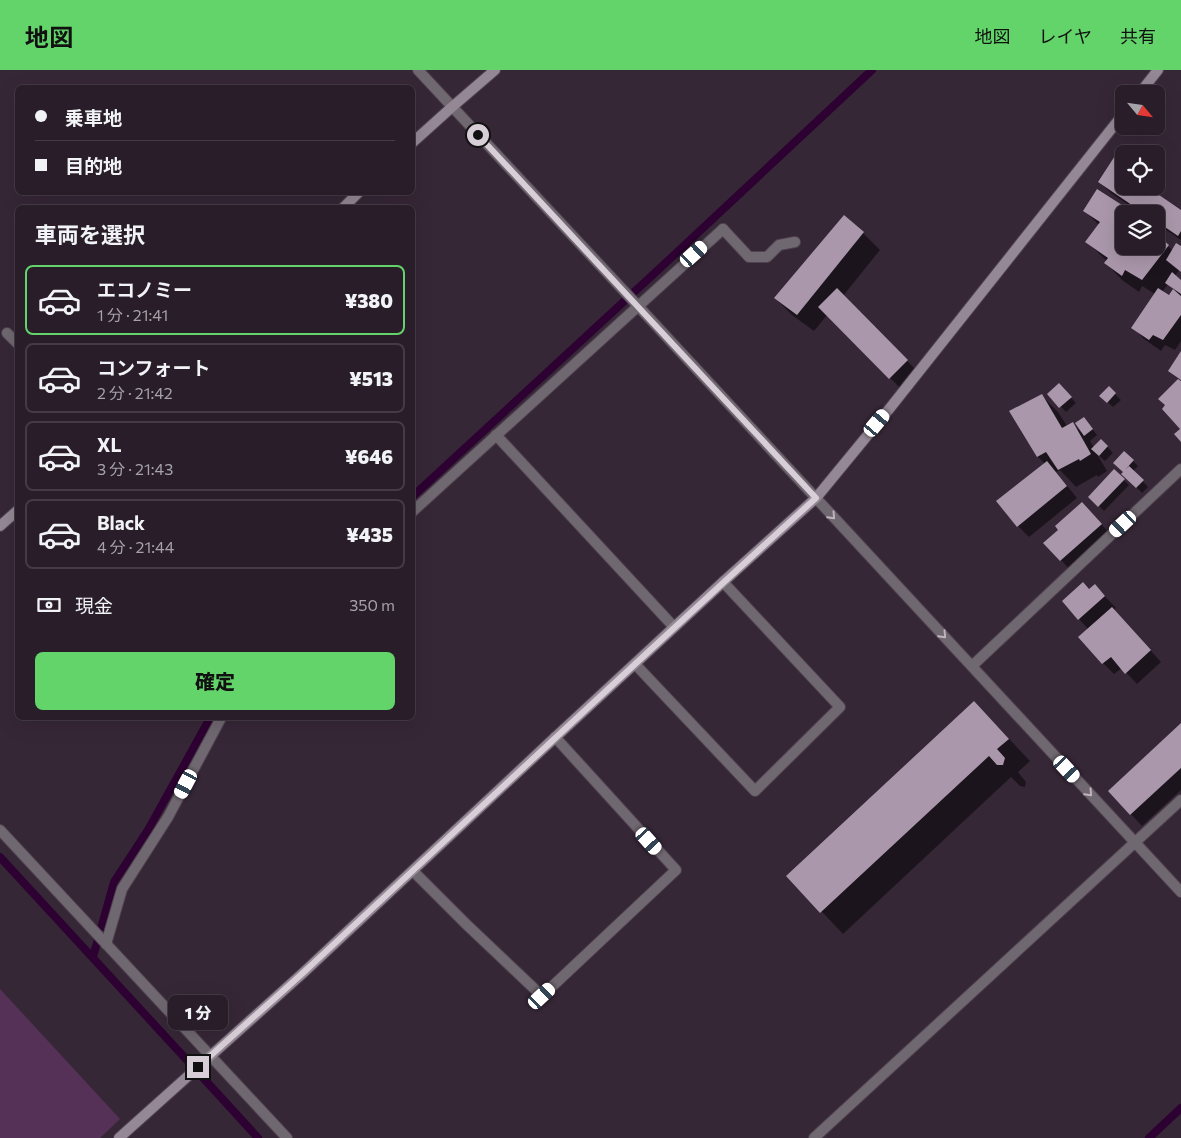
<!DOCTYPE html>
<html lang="ja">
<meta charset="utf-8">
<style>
body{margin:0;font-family:Commissioner,"Noto Sans JP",sans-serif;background:#302631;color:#f1f3f6;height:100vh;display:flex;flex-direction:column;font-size:19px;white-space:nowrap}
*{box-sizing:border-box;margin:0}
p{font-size:16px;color:#a5a2a8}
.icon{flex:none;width:28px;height:28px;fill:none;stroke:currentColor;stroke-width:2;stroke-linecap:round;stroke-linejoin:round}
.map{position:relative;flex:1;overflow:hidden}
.side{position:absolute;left:15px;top:135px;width:400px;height:515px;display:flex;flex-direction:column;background:#281d29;border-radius:8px;box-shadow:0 5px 20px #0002,0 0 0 1px #443b46}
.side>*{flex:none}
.top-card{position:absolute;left:15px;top:15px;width:400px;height:110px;border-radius:8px;box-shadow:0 5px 20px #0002,0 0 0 1px #443b46;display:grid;align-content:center;height:110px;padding:0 20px;background:#281d29}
.needle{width:32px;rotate:119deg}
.buttons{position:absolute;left:1115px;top:15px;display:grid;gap:10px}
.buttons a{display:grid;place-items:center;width:50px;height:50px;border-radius:8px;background:#281d29;box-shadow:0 5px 20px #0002,0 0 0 1px #443b46;font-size:25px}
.end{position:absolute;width:22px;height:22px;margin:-11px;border:6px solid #d8ced8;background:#111;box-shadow:0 0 0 2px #111}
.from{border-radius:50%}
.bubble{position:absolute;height:35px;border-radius:8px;background:#281d29;box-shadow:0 5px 20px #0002,0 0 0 1px #443b46;font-size:16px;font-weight:800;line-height:35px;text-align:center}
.car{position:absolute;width:15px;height:30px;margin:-15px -8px;border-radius:6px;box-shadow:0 0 4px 1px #0007;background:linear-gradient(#fff 24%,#345 0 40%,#fff 0 76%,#345 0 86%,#fff 0)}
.top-card b{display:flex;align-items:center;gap:18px;height:48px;font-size:19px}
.top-card b+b{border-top:1px solid #443b46}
.top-card i{width:12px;height:12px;background:#f1f3f6}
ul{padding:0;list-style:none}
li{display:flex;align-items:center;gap:15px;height:70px;margin:0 10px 8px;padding:0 10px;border:2px solid #443b46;border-radius:8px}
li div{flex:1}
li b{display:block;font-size:19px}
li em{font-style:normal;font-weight:800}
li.selected{border-color:#62d469}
li>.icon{width:45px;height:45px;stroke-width:1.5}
h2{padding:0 20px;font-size:22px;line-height:60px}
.pay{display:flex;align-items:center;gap:12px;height:55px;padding:0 20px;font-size:19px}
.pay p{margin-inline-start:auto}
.primary-button{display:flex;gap:10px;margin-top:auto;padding:10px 20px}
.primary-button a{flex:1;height:58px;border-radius:8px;background:#62d469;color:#111;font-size:20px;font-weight:800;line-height:58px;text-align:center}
header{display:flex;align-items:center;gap:30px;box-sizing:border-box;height:70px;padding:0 25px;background:#62d469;color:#111}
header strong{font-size:24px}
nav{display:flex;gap:28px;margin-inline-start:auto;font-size:18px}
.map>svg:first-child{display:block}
.park{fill:#553157}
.shadow{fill:#0007;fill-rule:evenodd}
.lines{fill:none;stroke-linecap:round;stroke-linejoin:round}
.stream{stroke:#2d0131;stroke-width:8}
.building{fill:#aa97ab}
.lane-casing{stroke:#504251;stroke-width:12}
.street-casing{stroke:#504251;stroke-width:12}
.secondary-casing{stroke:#504251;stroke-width:12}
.lane{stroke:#706870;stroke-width:10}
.street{stroke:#706870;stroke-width:10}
.secondary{stroke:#958896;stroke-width:10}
.oneway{stroke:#beb4be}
.route{stroke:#d8ced8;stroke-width:6}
</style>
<header>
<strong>地図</strong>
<nav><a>地図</a><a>レイヤ</a><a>共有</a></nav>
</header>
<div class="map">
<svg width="1181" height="1068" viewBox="0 0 1181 1068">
<rect width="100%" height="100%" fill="#362737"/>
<polygon class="park" points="0,919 120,1049 100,1068 0,1068"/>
<g class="shadow">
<polygon points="1124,84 1124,116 1181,142 1181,170 1156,153 1156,144 1142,144 1111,123 1099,112"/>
<path d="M1085,141L1124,144V176H1168L1173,181L1181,178V202L1179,200L1175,206L1181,211V271L1175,280L1165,275L1161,281L1144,269L1133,257L1155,224L1142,216L1139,222L1122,210L1106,193L1107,191L1087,172L1099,155ZM1168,214L1174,220L1170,227L1162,222Z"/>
<polygon points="845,147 863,163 880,180 843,226 918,302 901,319 828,244 814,261 792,245 775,228"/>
<polygon points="1059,315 1076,333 1066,342 1049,324"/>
<polygon points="1109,318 1121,330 1113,337 1101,326"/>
<polygon points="1041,325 1058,342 1067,356 1073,354 1081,362 1082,361 1084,348 1097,365 1090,371 1094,378 1101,370 1113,383 1105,391 1097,384 1107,401 1098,407 1097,405 1076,417 1060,400 1056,402 1077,428 1029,467 1018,456 998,431 1045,394 1038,387 1011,341"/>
<polygon points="1133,391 1138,396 1133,401 1148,417 1142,423 1123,404 1125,402 1115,393"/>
<polygon points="1114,401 1129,415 1104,441 1090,427"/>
<polygon points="1082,433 1112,466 1072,502 1045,473 1060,460"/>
<polygon points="1095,516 1116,538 1114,540 1161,592 1137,614 1122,598 1114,604 1103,593 1088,559 1063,531 1090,520"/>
<polygon points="974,632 1030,691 1018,702 1026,712 1025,717 1020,716 1011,707 843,864 788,806"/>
<polygon points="1181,654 1181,720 1142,756 1109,721"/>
</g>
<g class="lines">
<g class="stream">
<polyline points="412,427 658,200 872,0"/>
<polyline points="0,787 185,988 258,1068"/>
<polyline points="93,887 114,812 148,760 210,648"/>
<polyline points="1149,1068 1181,1038"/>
</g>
</g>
<g class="building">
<polygon points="1122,75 1134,84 1124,84 1124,116 1146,116 1181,140 1181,161 1178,166 1156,151 1156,144 1145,144 1098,112"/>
<polygon points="1097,119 1122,135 1132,144 1124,144 1124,176 1156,176 1156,164 1169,175 1142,210 1125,200 1122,206 1104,193 1108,188 1085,172 1100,152 1083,141"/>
<polygon points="844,145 864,162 797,245 774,228"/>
<polygon points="1176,173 1181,176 1181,202 1166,190"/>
<polygon points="1172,202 1181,210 1181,224 1165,213"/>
<polygon points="837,218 908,290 889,309 818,237"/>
<polygon points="1158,218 1169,225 1173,219 1181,226 1181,245 1163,270 1153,265 1149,270 1131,258"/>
<polygon points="1181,281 1181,310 1168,301"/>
<polygon points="1178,309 1181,311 1181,372 1174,364 1180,359 1162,339 1165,335 1158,329"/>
<polygon points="1059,313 1072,327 1059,338 1047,324"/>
<polygon points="1109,316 1116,323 1107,333 1099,326"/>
<polygon points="1042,324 1062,358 1073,352 1091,384 1080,391 1079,389 1058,400 1046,382 1037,387 1009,341"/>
<polygon points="1084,347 1093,359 1084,366 1075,353"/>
<polygon points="1101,369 1108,376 1099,386 1091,379"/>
<polygon points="1124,381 1134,390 1125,400 1129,396 1144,410 1136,418 1121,404 1123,402 1113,393"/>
<polygon points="1047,391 1067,416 1017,457 996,431"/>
<polygon points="1114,399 1125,409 1098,437 1088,427"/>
<polygon points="1082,432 1102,454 1060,491 1043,473 1058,460 1055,456"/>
<polygon points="1083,512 1089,519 1095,514 1105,526 1078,550 1062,531"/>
<polygon points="1112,537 1151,580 1125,604 1111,587 1102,594 1078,567"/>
<polygon points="974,631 1009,669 997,679 1005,688 1003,695 997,695 989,686 820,843 786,806"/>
<polygon points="1181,653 1181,698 1130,745 1108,721"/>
</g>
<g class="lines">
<defs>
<g id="lane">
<polyline points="723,159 749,187 767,187 779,175 795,172"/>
<polyline points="7,263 18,274"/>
<polyline points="496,365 674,557"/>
<polyline points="635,594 755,721 840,637 723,512"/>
<polyline points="413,801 466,854 542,926 676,800 555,667"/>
</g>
<g id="street">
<polyline points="418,0 638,236 1181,822"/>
<polyline points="412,442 723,159"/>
<polyline points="972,596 1181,399"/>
<polyline points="0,760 287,1068"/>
<polyline points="106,874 122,819 168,747 221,648"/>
<polyline points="814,1068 1181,730"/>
</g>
<g id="secondary">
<polyline points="1139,24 1158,0"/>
<polyline points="412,73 452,37 495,0"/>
<polyline points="343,138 359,122"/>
<polyline points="0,456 18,440"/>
<polyline points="119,1068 303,903 548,674 723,512 816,428 890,338 1124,43"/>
</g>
</defs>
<use href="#lane" class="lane-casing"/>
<use href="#street" class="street-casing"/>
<use href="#secondary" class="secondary-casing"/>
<use href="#lane" class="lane"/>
<use href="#street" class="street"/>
<use href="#secondary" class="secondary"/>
</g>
<defs><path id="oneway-chevron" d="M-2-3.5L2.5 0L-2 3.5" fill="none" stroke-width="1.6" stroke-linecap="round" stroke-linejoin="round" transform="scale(1.25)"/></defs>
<g class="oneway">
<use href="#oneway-chevron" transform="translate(832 446) rotate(47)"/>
<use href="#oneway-chevron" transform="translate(943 565) rotate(47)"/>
<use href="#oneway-chevron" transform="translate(1089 723) rotate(47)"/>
</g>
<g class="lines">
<path class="route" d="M198,997C233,965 270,933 305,901C475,743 644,584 816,428L478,65"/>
</g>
</svg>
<div class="buttons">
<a><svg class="needle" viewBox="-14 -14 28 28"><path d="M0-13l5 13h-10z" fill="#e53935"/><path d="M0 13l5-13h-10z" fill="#a5a2a8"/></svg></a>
<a><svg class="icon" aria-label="locate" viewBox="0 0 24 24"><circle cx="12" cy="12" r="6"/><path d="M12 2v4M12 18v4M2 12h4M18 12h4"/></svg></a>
<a><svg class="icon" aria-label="layers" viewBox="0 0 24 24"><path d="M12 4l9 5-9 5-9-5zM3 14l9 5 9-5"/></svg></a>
</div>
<i class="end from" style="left:478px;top:65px"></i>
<i class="end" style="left:198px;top:997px"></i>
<div class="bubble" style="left:168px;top:925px;width:60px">1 分</div>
<i class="car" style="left:694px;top:184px;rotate:48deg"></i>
<i class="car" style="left:877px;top:353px;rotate:40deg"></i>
<i class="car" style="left:1123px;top:454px;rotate:227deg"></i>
<i class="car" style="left:1067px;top:699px;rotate:137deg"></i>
<i class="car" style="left:186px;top:714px;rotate:208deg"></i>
<i class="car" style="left:649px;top:771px;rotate:138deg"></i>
<i class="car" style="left:542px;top:926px;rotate:47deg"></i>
<div class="top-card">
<b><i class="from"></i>乗車地</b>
<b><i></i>目的地</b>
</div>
<section class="side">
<h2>車両を選択</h2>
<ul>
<li class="selected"><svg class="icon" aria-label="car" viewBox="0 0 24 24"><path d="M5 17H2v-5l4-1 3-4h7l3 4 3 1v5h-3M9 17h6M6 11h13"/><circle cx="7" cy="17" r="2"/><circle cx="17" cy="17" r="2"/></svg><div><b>エコノミー</b><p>1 分 · 21:41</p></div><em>¥380</em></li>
<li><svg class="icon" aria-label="car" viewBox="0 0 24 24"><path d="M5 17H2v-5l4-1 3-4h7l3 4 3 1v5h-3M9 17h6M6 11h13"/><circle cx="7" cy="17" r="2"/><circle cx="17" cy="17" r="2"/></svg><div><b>コンフォート</b><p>2 分 · 21:42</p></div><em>¥513</em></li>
<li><svg class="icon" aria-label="car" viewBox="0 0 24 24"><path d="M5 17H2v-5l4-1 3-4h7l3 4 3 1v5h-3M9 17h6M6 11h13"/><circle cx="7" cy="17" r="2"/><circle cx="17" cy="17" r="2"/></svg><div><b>XL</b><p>3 分 · 21:43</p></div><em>¥646</em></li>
<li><svg class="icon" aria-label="car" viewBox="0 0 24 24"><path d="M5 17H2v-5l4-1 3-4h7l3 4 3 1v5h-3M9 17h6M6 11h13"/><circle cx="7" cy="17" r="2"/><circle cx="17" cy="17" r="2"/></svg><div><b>Black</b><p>4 分 · 21:44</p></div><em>¥435</em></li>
</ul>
<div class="pay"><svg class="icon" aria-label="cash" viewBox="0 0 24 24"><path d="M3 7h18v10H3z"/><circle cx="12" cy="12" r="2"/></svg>現金<p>350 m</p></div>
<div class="primary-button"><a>確定</a></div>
</section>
</div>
